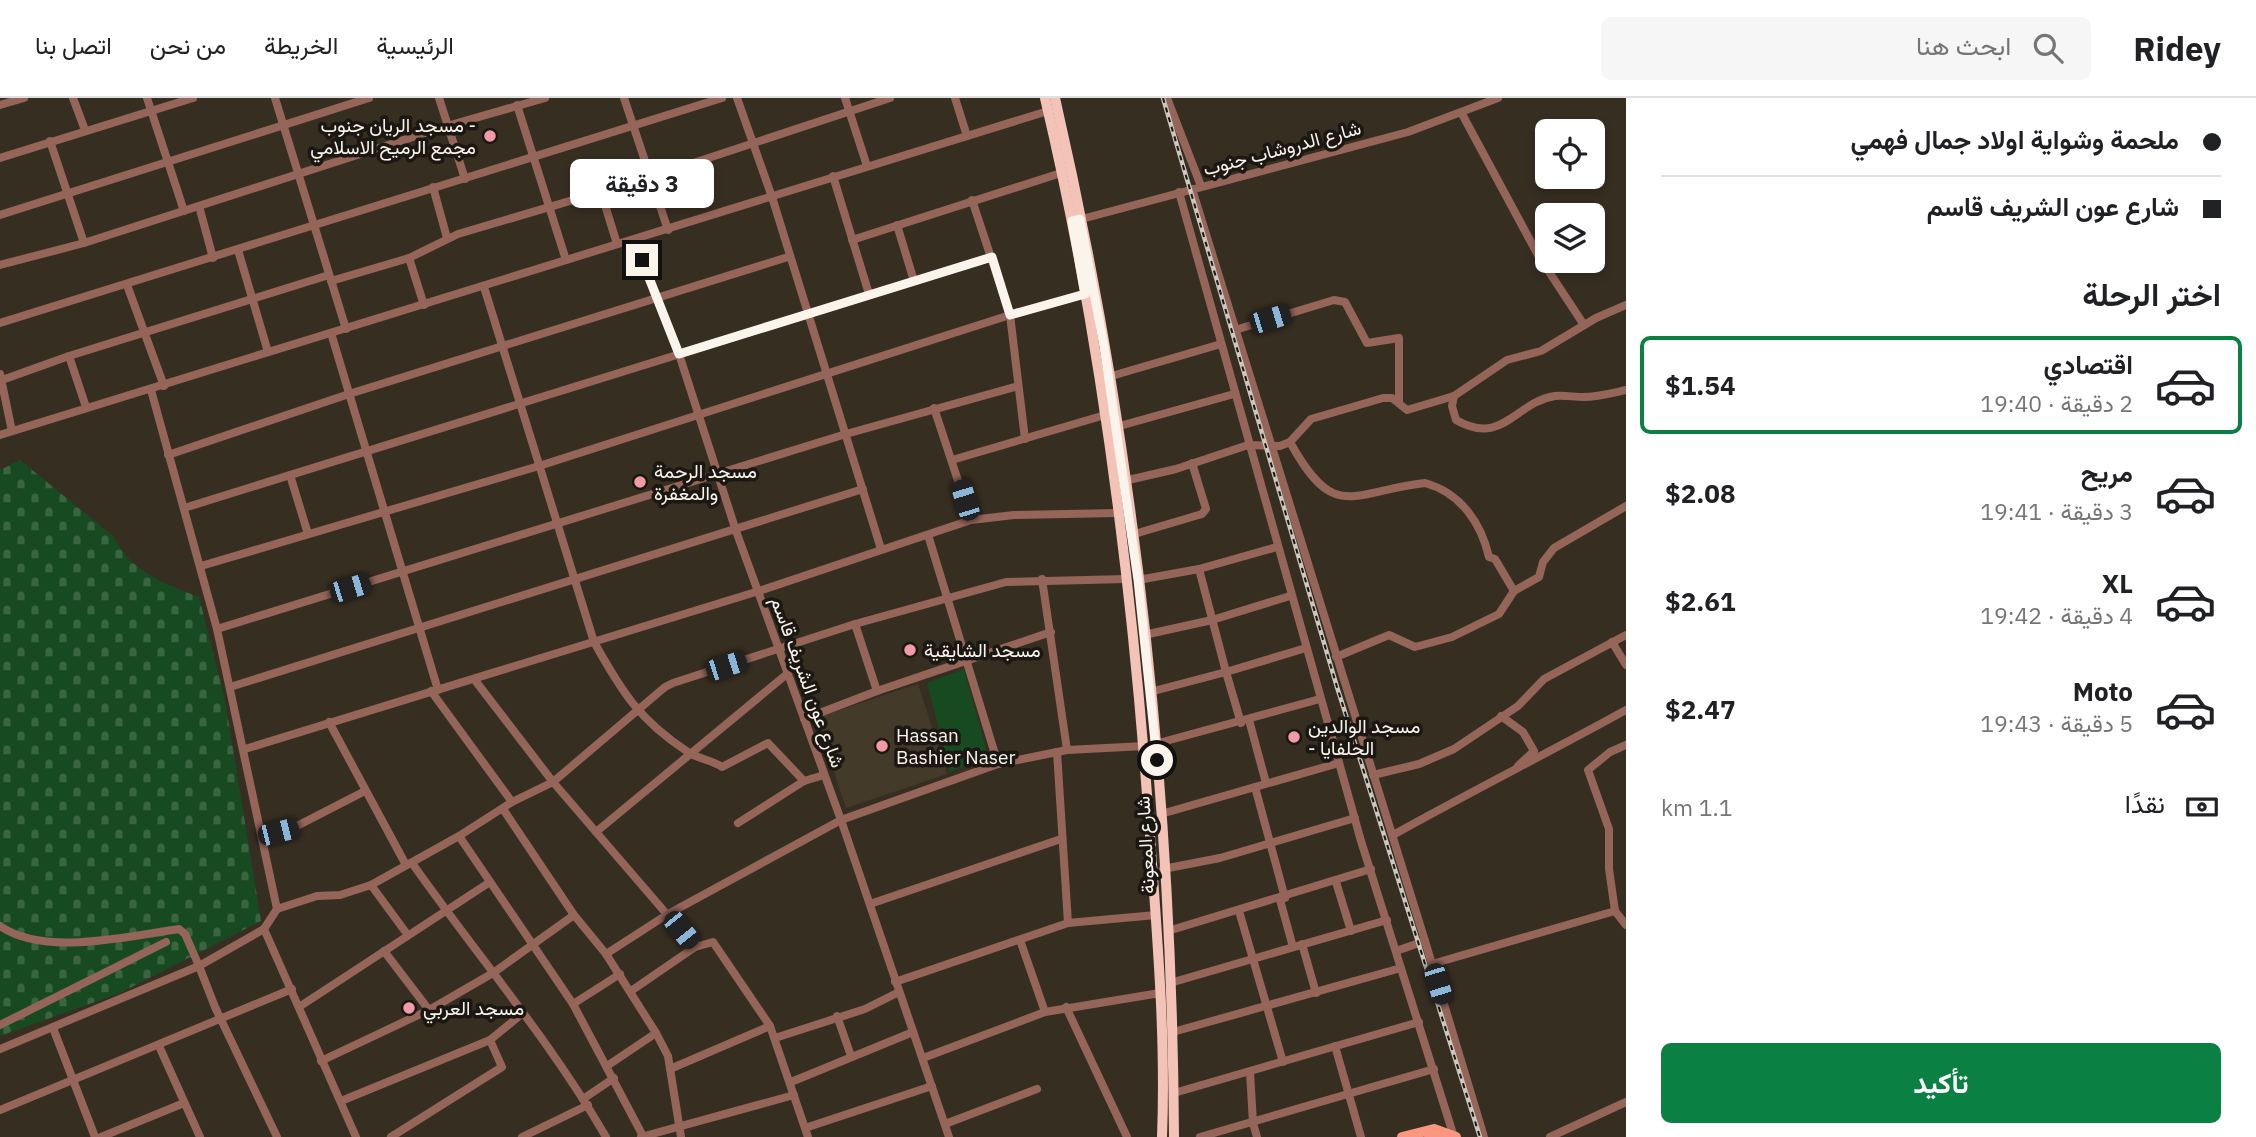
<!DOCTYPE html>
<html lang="ar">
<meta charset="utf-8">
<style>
body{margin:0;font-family:"IBM Plex Sans",Vazirmatn,sans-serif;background:#f6f6f6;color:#202124;direction:rtl;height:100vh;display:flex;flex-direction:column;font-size:26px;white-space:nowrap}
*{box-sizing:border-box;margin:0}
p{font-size:23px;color:#757577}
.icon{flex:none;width:38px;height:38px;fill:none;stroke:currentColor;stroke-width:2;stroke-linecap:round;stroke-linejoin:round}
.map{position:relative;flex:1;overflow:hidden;direction:ltr}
.drawer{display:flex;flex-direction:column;background:#fff;width:630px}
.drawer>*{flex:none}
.guide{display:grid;align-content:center;height:154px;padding:0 35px;background:#fff}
.buttons{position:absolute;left:1535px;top:21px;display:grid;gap:14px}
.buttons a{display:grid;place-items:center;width:70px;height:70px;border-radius:10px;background:#fff;box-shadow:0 4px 10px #0003;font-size:35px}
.end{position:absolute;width:32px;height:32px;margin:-16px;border:9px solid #faf4ec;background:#111;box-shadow:0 0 0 4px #111}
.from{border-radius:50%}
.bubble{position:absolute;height:49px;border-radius:10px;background:#fff;box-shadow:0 4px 10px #0003;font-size:23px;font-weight:700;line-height:49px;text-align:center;direction:rtl}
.car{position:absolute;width:21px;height:42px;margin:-21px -10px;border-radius:9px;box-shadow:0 0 5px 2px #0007;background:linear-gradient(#222 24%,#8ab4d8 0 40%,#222 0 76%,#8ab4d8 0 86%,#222 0)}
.guide b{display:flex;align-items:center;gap:24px;height:66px;font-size:26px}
.guide b+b{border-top:2px solid #e0e0e0}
.guide i{width:18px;height:18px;background:#202124}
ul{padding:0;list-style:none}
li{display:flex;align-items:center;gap:21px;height:98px;margin:0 14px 10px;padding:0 21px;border:4px solid transparent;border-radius:10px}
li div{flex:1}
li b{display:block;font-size:26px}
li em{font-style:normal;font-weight:700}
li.on{border-color:#0b8043}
li>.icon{width:63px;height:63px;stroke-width:1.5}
h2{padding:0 35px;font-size:32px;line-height:84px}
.pay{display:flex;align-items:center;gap:18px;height:77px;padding:0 35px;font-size:26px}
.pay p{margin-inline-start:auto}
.primary-button{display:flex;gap:14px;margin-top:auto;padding:14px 35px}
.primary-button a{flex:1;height:80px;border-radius:10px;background:#0b8043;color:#fff;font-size:28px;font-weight:700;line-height:80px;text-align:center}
header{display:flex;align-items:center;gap:42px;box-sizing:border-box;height:98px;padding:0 35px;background:#fff;border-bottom:2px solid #e0e0e0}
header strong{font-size:33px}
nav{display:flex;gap:38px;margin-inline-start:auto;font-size:24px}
.search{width:490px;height:63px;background:#f6f6f6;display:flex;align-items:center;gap:18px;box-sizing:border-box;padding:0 24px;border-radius:10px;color:#757577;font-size:26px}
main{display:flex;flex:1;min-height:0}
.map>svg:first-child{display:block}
.education{fill:#443a2a}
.green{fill:#184a21}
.cemetery{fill:url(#cemetery-stones)}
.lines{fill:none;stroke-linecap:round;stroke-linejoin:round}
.minor{stroke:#96655a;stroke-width:8}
.major{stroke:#fb9780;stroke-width:10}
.highway{stroke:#f4c3b8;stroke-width:10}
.rail-casing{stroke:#cdc7be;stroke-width:4.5}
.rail{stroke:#1b1712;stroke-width:2;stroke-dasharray:5;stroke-linecap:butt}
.route{stroke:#faf4ec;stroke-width:9}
.poi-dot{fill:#f39aa9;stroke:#1b1712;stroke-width:2.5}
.labels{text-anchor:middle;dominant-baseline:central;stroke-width:7;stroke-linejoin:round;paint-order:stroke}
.poi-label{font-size:19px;fill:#faf4ec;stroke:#1b1712;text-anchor:start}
.street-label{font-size:19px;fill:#faf4ec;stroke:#1b1712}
</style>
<header>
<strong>Ridey</strong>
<div class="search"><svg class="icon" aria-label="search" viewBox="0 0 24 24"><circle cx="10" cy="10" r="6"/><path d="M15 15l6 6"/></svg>ابحث هنا</div>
<nav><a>الرئيسية</a><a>الخريطة</a><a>من نحن</a><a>اتصل بنا</a></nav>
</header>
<main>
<section class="drawer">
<div class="guide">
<b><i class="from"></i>ملحمة وشواية اولاد جمال فهمي</b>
<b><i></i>شارع عون الشريف قاسم</b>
</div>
<h2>اختر الرحلة</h2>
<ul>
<li class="on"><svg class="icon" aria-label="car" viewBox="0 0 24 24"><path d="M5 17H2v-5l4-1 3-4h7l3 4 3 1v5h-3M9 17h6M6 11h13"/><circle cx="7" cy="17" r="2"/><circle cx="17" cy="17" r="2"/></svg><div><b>اقتصادي</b><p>2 دقيقة · 19:40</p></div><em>$1.54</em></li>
<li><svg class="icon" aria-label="car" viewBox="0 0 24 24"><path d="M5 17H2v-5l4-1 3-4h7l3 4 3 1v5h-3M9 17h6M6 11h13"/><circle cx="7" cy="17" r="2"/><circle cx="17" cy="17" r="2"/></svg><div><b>مريح</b><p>3 دقيقة · 19:41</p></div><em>$2.08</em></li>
<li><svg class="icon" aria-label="car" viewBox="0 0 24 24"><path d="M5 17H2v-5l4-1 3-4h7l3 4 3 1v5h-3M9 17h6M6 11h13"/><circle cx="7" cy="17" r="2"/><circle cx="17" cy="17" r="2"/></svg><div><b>XL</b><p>4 دقيقة · 19:42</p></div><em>$2.61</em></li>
<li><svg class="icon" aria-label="car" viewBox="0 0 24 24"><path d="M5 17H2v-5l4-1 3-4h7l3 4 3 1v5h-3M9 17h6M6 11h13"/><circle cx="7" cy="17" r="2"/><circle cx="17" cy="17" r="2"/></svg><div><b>Moto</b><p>5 دقيقة · 19:43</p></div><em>$2.47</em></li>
</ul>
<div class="pay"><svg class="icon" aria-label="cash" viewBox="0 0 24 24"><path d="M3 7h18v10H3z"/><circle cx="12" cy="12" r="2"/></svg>نقدًا<p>1.1 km</p></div>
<div class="primary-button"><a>تأكيد</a></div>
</section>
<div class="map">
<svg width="1626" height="1039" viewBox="0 0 1626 1039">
<defs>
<pattern id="cemetery-stones" width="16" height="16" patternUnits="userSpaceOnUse" patternTransform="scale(1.75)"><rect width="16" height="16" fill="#184a21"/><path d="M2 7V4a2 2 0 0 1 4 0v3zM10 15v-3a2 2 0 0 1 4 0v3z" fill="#3a6541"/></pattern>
</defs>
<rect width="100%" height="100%" fill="#372e22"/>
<polygon class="education" points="918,586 947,676 846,710 816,620"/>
<polygon class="green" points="964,571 988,658 950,674 927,585"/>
<path class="cemetery" d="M20,362L114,439C129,473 167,487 199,499L225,602L261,823L120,895L0,938V372Z"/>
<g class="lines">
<g class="minor">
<polyline points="73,0 85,32"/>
<polyline points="147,0 184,113"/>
<polyline points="275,0 346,231"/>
<polyline points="439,0 465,81"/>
<polyline points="624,0 668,132"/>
<polyline points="737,0 772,99 881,451"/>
<polyline points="845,0 867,68"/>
<polyline points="955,0 967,38"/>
<polyline points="1167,0 1201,88"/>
<polyline points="0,7 24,0"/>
<polyline points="517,7 566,162"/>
<polyline points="1462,16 1538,157 1584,227"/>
<polyline points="50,43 84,145"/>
<polyline points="0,60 193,0"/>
<polyline points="833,78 869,196"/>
<polyline points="433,89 447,140"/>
<polyline points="1192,91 1425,843"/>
<polyline points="601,94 617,146"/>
<polyline points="1179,94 1361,743 1454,1039"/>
<polyline points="972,102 1010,217 1025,341"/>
<polyline points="199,108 213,160"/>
<polyline points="0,117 369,0"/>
<polyline points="1078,122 1408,34 1498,0"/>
<polyline points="897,127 914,183"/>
<polyline points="634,142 679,256 736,433 841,722 949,1039"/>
<polyline points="852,142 1061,75"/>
<polyline points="238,152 268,254"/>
<polyline points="409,160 424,207"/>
<polyline points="0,167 84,145 447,28 545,0"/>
<polyline points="331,183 409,160 458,136 651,79 890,0"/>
<polyline points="127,187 164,288"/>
<path d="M484,189L594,544C622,594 639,622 688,654C698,661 712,662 722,669L768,645L804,683"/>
<polyline points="0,225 722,0"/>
<polyline points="1235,232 1334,202 1345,204 1367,245 1399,240 1399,305"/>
<polyline points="331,235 438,592"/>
<polyline points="69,258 86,309"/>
<polyline points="0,276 12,333"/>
<polyline points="1108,279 1221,246"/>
<polyline points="2,282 69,258 329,177"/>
<polyline points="151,292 217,531 277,811 264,831 199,868 215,909 277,1039"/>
<path d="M1454,298L1452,308L1456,322C1503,349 1515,304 1555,298C1564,297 1574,299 1583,299C1598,299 1612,295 1626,292"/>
<polyline points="934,310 971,422"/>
<polyline points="1116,329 1234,296"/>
<polyline points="0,337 1048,13"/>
<path d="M1290,344C1335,426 1352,393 1425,385C1461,395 1481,425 1489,459L1495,461L1514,493"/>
<polyline points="168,357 349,296 788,159"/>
<polyline points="952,362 1105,317"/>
<polyline points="290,377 308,436"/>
<polyline points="1124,383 1176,371 1248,347 1280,348 1290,344 1311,321 1383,300 1392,300 1407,312 1454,298 1507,262 1541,253 1596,220 1626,207"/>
<polyline points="184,410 992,159"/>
<polyline points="928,437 998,666"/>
<polyline points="1131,437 1202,416 1206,411 1192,365"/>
<polyline points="201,468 539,368 1010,217 1085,196"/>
<polyline points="1199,471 1226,574 1306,550"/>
<polyline points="1042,481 1067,652"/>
<polyline points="1138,482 1199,471 1277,449"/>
<polyline points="855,526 877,593"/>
<polyline points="217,531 846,336 1018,288"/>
<polyline points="1144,537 1212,522 1290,498"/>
<polyline points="1612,544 1626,567"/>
<polyline points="1336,559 1389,537 1415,549 1452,539 1499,516 1514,493 1539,479 1543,464 1554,450 1626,408"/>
<polyline points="474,581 553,684 695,849"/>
<polyline points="230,589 863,391"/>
<polyline points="431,593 512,704"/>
<polyline points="1150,594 1226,574 1241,625"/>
<polyline points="1501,618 1523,634 1534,653 1518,668"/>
<polyline points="804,621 877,593 1051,534"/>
<polyline points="1249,622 1266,685"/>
<polyline points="329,624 406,767"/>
<polyline points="1155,646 1320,601"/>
<polyline points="1626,647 1610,654 1588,672 1609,731 1609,771 1615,813 1626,827"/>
<polyline points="245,651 759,493 971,422 1014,417 1117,415"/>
<polyline points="1057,654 1068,825"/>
<polyline points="1373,677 1419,666 1454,651 1518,608 1544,581 1626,537"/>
<polyline points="1255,689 1285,800"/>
<polyline points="503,711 574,817 606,856 656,935 668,958 681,1039"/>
<polyline points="1161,716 1339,665"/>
<polyline points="738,725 804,683 824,677"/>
<polyline points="596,734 787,576"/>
<polyline points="262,737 293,730 365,693"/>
<path d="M1393,737C1470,694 1548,655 1626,612"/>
<polyline points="459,738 573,906 643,1038"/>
<path d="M412,765C476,856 550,942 606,1039"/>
<polyline points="1163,771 1220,760 1355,720"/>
<polyline points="1336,784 1351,833"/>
<polyline points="371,787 407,836"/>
<polyline points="1280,802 1293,849"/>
<polyline points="870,806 1061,741"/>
<polyline points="277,811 317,798 340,797 371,787 459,738 512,704 553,684 665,589 673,585 855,526 1006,484 1126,481"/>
<polyline points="1239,813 1283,964"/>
<path d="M0,828C44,859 129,838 179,831L185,836L199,868L0,951"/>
<polyline points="264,831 356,1039"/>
<polyline points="1168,833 1371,771"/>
<polyline points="1020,842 1045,914"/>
<polyline points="1302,846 1316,895"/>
<polyline points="384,853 429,912"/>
<polyline points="1396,853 1425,843 1484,1039"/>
<polyline points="606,856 668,816 841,722 998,666 1067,652 1145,648"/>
<polyline points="1432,866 1615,813"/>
<polyline points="895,884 1068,825 1156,817"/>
<polyline points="1170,885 1387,822"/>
<polyline points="631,893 695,849 713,844 770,928 808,1039"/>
<polyline points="573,906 620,876"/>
<polyline points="299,909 490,784"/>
<polyline points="1066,909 1127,1039"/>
<polyline points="837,918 851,958"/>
<polyline points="0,927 166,844"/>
<polyline points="53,930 95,1039"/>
<polyline points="1173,934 1401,870"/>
<polyline points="775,940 865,911 899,894"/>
<polyline points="159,948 200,1039"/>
<polyline points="1335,948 1361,1039"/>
<polyline points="923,960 1045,914 1160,895"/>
<polyline points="321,963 429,912 493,875 574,817"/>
<polyline points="607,968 656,935"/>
<polyline points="670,971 770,928"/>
<polyline points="1250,974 1253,1025 1257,1039"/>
<polyline points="791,984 913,934"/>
<polyline points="1174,995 1419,924"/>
<polyline points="583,1001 614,980"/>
<polyline points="341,1003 490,942 523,915"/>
<polyline points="0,1012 292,891"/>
<polyline points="945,1026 1037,991"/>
<polyline points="805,1030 932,988"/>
<polyline points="101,1039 184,1005"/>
<polyline points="391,1039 502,969 490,942"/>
<polyline points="522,1039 588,1007"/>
<polyline points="641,1039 794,997"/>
<polyline points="1200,1039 1434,971"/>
<polyline points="1550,1039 1626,1004"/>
</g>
<g class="major">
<polyline points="1402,1039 1434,1031 1456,1039"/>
<polyline points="1429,1039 1438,1039"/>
</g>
<g class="highway">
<path d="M1045,0C1102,241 1133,491 1150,738C1157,837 1166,939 1162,1039"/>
<path d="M1055,0C1133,339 1172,691 1174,1039"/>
</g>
<defs>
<polyline id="rail" points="1163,0 1337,589 1480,1039"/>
</defs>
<use href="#rail" class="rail-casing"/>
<use href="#rail" class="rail"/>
</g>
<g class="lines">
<polyline class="route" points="642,162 679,256 992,159 1010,217 1085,196 1072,123 1080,121 1104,248 1138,482 1157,662"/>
</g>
<g class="poi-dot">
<circle cx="490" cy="38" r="7"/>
<circle cx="640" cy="384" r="7"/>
<circle cx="910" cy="552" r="7"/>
<circle cx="1294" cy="639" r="7"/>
<circle cx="882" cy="648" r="7"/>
<circle cx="409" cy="910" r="7"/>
</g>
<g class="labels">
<g class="poi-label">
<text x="476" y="27" text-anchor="end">مسجد الريان جنوب -<tspan x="476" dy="22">مجمع الرميح الاسلامي</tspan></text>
<text x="654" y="373">مسجد الرحمة<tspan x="654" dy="22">والمغفرة</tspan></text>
<text x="924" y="552">مسجد الشايقية</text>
<text x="1308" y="628">مسجد الوالدين<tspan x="1308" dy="22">- الحلفايا</tspan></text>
<text x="896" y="637">Hassan<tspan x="896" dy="22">Bashier Naser</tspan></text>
<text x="423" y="910">مسجد العربي</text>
</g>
<g class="street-label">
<text transform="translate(1282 50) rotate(-15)">شارع الدروشاب جنوب</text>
<text transform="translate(808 584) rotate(70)">شارع عون الشريف قاسم</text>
<text transform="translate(1145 747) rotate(-93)">شارع المعونة</text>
</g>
</g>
</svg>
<div class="buttons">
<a><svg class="icon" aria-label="locate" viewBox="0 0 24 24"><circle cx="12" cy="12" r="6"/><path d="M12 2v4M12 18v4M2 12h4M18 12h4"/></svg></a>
<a><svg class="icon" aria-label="layers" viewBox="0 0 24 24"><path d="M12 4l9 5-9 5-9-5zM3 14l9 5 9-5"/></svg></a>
</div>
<i class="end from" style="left:1157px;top:662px"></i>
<i class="end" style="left:642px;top:162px"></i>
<div class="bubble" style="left:570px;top:61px;width:144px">3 دقيقة</div>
<i class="car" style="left:1270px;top:221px;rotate:73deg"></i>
<i class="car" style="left:965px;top:402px;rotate:343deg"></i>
<i class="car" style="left:350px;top:490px;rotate:73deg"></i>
<i class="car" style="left:726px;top:568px;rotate:72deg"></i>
<i class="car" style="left:278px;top:734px;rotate:76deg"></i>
<i class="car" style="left:681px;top:832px;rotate:141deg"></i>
<i class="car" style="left:1438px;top:886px;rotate:163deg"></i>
</div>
</main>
